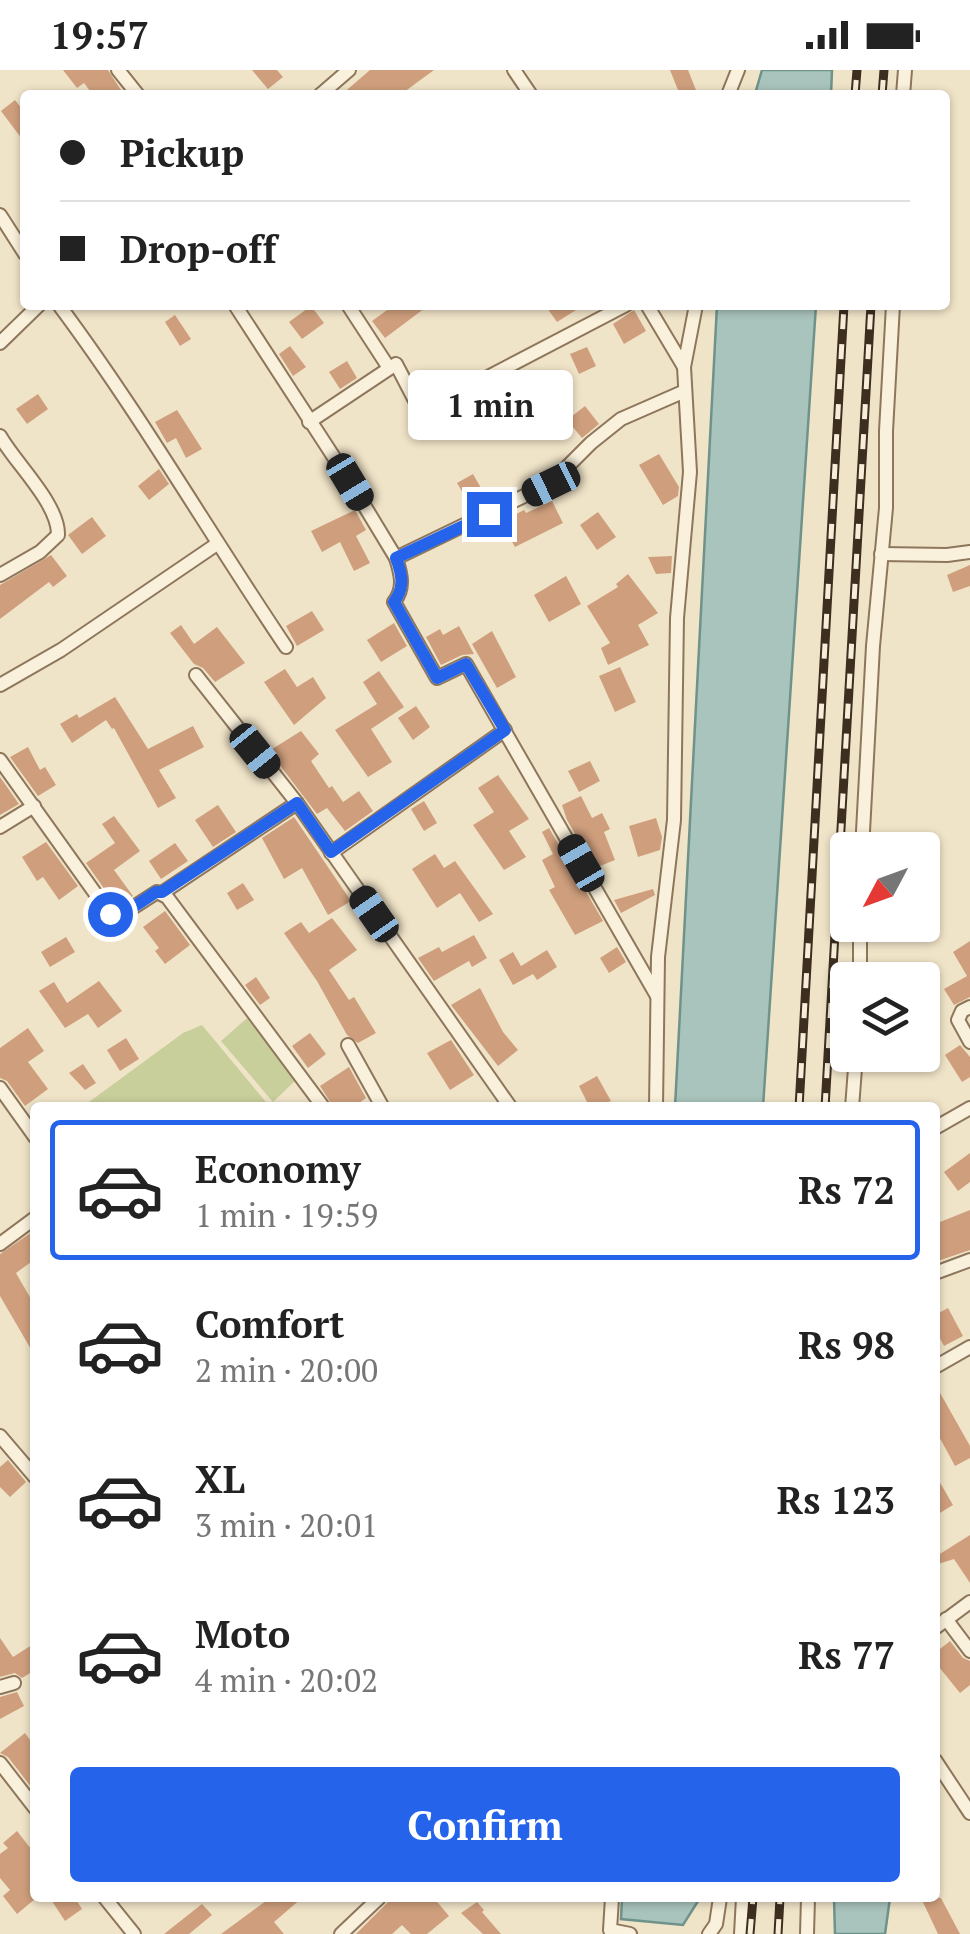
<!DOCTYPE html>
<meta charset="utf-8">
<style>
body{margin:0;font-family:"PT Serif",serif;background:#f6f6f6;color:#222;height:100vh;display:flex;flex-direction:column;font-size:38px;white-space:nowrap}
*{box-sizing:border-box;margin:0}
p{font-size:32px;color:#767676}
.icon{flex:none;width:55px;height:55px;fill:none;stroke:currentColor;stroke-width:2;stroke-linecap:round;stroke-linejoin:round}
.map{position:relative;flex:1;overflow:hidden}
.details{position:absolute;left:30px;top:1032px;width:910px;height:800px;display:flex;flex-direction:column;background:#fff;border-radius:10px;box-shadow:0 2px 8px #0004}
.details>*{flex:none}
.guide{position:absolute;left:20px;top:20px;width:930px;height:220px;border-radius:10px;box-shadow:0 2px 8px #0004;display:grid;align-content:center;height:220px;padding:0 40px;background:#fff}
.needle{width:65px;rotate:229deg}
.controls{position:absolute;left:830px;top:762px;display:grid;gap:20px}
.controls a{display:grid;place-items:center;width:110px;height:110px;border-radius:10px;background:#fff;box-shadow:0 2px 8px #0004;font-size:50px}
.end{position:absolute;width:45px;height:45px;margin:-22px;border:12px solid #2563eb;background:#fff;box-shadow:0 0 0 5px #fff}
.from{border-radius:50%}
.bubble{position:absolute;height:70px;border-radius:10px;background:#fff;box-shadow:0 2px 8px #0004;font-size:32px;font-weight:800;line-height:70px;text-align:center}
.car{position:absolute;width:30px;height:60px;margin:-30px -15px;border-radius:12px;box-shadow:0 0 8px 2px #0007;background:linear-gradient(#222 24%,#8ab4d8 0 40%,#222 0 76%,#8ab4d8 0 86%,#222 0)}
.guide b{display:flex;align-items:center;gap:35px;height:95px;font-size:38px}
.guide b+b{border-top:2px solid #e0e0e0}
.guide i{width:25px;height:25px;background:#222}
ul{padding:18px 0 0;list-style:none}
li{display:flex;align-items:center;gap:30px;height:140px;margin:0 20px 15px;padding:0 20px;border:5px solid transparent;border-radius:10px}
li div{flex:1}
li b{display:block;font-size:38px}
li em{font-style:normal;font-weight:800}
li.current{border-color:#2563eb}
li>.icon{width:90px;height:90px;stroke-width:1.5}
.button{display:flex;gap:20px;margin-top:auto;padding:20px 40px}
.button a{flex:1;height:115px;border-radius:10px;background:#2563eb;color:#fff;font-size:40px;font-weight:800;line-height:115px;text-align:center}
.status{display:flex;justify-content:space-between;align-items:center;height:70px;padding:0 50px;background:#fff;direction:ltr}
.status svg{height:28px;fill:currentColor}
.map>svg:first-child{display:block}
.green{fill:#c9cf9b}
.water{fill:#a9c4bc;stroke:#6f938a;stroke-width:2.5}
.building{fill:#cf9f7d}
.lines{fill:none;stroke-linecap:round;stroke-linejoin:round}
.street-casing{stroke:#8d765c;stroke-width:16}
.street{stroke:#faf1dc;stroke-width:12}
.rail-casing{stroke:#3d2e20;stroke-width:9}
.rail{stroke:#f7eed8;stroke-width:5;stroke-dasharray:15;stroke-linecap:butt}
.route{stroke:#2563eb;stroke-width:12}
</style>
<div class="status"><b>19:57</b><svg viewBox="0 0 49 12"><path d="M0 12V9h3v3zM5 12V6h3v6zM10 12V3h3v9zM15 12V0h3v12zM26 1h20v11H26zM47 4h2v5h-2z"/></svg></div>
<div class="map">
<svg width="970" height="1864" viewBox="0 0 970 1864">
<rect width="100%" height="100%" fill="#f0e4c8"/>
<g class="green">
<polygon points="247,948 296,1010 273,1032 221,971"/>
<polygon points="202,955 270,1037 93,1038 89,1032 183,963"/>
</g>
<g class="water">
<polygon points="762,0 832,0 831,25 755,24"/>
<polygon points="717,235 816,235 763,1037 675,1037"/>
<polygon points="622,1828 700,1828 683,1855 621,1849"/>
<polygon points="834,1828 890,1828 885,1864 835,1864"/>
</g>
<g class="building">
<polygon points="63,0 108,0 121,20 114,25 93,25 84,13 77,18"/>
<polygon points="252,0 277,0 283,7 268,19"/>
<polygon points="370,0 434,0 400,25 341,25"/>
<polygon points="670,0 688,0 698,25 680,25"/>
<polygon points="15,30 25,43 25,73 1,41"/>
<polygon points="394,235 429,235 385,268 372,251"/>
<polygon points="545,235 584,235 557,252"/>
<polygon points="311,236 324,253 302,269 289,252"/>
<polygon points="634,240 646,261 624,274 613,254"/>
<polygon points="175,245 191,269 180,276 165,252"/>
<polygon points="290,276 306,297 293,306 279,284"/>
<polygon points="587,277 596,296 579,304 570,284"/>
<polygon points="347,291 357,308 340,319 329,302"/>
<polygon points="38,324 48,339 27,354 16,339"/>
<polygon points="585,336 599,354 582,368 567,350"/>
<polygon points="177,340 202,379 186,388 176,368 167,373 155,352"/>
<polygon points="659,384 679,417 678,426 663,435 639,395"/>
<polygon points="159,399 169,414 149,430 138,416"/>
<polygon points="473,404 489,432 473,440 457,413"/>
<polygon points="552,431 563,453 515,477 501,452 524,440 526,443"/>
<polygon points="355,440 366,460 356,466 370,493 354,501 340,472 322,482 311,461"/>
<polygon points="598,442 616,467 597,480 580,455"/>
<polygon points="92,447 106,466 82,484 68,465"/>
<polygon points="51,485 67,506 53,517 49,512 0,549 0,515"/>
<polygon points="672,486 671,503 656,504 648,487"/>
<polygon points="970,495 970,516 953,522 947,505"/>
<polygon points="628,504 658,543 638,555 649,575 608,595 601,578 610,573 587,536 618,517 616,514"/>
<polygon points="566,506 581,534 549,552 534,525"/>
<polygon points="312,541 324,560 297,576 286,556"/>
<polygon points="394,553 407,576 381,592 367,570"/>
<polygon points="181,555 194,574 217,557 245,593 215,612 203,598 194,594 170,563"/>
<polygon points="459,556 474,584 462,585 441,595 426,567 440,559 443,565"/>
<polygon points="492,561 516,607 497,618 472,574"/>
<polygon points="620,597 636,632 615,642 599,606"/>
<polygon points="285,599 297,617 313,607 326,628 294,655 264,612"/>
<polygon points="379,601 404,637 371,659 392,692 368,707 335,660 377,634 363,612"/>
<polygon points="115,627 148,679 193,656 204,677 159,700 176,728 158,738 114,658 112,659 106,650 72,673 60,654 77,644 79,648"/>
<polygon points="416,636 430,657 413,670 398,648"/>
<polygon points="301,661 319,684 311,691 329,718 332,716 343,732 359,721 373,741 345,761 327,738 317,744 269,681"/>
<polygon points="28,677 40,700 45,697 56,715 38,726 10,687"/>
<polygon points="590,691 600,711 579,722 568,701"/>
<polygon points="498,705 529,749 509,761 526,787 504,800 473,755 494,742 478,718"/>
<polygon points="0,707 19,734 0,745"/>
<polygon points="581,726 592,748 602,743 610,759 604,762 615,790 595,798 567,750 562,735"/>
<polygon points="424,731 437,753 424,761 411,739"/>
<polygon points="218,735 236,762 213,777 195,750"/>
<polygon points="114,746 140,781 114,800 133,826 120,834 115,834 86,793 115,773 102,754"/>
<polygon points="294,747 351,831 328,845 302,798 284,809 262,768"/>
<polygon points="656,748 662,767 660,780 638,787 629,756"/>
<polygon points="549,758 603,851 575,865 549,820 555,817 542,790 553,784 542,762"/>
<polygon points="46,772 78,816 59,830 43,807 37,811 22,787"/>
<polygon points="175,773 188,791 161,809 149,791"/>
<polygon points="435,784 444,798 455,791 493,844 479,852 460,823 437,838 412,799"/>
<polygon points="243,813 254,830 237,840 227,823"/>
<polygon points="653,819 655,825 621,843 614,830"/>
<polygon points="165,841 190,875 165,894 155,881 159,878 143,857"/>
<polygon points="332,848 357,880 329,900 349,930 354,927 376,963 358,973 347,965 317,911 284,863 301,852 309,863"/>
<polygon points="474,865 487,888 472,897 469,891 434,911 418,888 439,877 442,882"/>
<polygon points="66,867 75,882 50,897 41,882"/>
<polygon points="970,871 970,927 954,935 944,919 967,906 953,882"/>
<polygon points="617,877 626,892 609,903 600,888"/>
<polygon points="547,880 557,897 537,910 533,904 513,915 499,890 513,882 521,896"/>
<polygon points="256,907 270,928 260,935 245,915"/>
<polygon points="99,911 122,941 98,958 88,944 65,958 39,921 54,912 67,933"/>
<polygon points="480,918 503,962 518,980 498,996 451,935"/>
<polygon points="28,958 44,981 28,992 48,1019 25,1036 7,1011 0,1008 0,978"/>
<polygon points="310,963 326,984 308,998 292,976"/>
<polygon points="126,968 139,989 120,1001 107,980"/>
<polygon points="451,970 474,1005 450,1020 427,983"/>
<polygon points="960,975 970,987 970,1007 962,1012 945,985"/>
<polygon points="83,994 96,1013 85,1020 69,1003"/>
<polygon points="349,997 366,1028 352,1038 334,1038 320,1016"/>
<polygon points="597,1006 611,1031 590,1038 579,1016"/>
<polygon points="970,1083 970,1112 958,1121 944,1102"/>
<polygon points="970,1140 970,1180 935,1192 935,1154"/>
<polygon points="35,1160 35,1189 16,1203 35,1236 35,1286 0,1226 0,1184"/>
<polygon points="948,1238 963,1266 944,1276 935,1259 935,1245"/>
<polygon points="935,1314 970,1376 970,1388 955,1396 935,1359"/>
<polygon points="8,1390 26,1412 10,1427 0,1417 0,1397"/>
<polygon points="935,1404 953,1435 935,1446"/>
<polygon points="970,1465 970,1513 954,1489 935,1495 935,1487"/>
<polygon points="0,1568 13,1587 35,1573 35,1600 22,1608 15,1603 0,1607"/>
<polygon points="950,1571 963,1588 970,1591 970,1615 960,1623 935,1592 935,1583"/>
<polygon points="17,1622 24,1636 0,1649 0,1627"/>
<polygon points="25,1663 35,1677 35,1722 8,1687 0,1683"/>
<polygon points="17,1761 35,1784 35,1829 17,1844 3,1826 10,1820 0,1808 0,1784 8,1778 3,1773"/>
<polygon points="50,1828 75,1828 82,1839 65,1851"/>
<polygon points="270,1828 302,1828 274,1852 284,1864 221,1864"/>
<polygon points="392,1828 434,1828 449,1846 427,1864 411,1864 402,1855 392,1864 356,1864"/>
<polygon points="921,1828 941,1828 960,1864 938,1864"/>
<polygon points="477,1832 484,1840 482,1842 501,1864 483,1864 461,1843"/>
<polygon points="202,1834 212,1845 189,1864 164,1864"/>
</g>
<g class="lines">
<defs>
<g id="street">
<polyline points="118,0 138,25"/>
<polyline points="514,0 531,25"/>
<polyline points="320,25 349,0"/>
<polyline points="728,25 738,0"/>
<polyline points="903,25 905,0"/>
<polyline points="0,145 25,184"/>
<path d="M59,235C141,345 209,463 286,577"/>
<polyline points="235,235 350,412 396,488"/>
<polyline points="348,235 389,298"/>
<polyline points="647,235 684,297 690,402 677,548 674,750 658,887 656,1038"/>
<polyline points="0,273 39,235"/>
<polyline points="684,297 696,235"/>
<polyline points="309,352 396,294 421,342 626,235"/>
<path d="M0,366C15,393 59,434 58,465L40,482L0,505"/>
<polyline points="881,484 947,485 970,482"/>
<polyline points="196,605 297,733 511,1038"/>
<polyline points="0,615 61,580 217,474"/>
<polyline points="0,690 110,844 123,844 157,822 167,827 324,1038"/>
<polyline points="0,757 34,736"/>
<polyline points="862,780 873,576 886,438 886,361 893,235"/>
<polyline points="331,783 505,660"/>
<polyline points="162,823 297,733"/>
<polyline points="860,910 860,855"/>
<path d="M657,926L466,594L437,608L394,532C405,518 401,504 396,488L551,413L591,373L621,349L685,321"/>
<polyline points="970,937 962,941 958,950 970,972"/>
<polyline points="348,975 383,1038"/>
<polyline points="0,1018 35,1067"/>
<polyline points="852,1038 856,985"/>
<polyline points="935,1058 970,1038"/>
<polyline points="0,1174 35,1148"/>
<polyline points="935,1203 970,1190"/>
<polyline points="935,1297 970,1277"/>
<polyline points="0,1366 35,1407"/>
<polyline points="946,1549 970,1581"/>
<polyline points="935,1558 970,1532"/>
<polyline points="0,1617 14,1613"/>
<polyline points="935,1690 970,1743"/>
<polyline points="0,1693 35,1738"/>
<polyline points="105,1828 134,1864"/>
<polyline points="612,1828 610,1860 630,1864"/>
<polyline points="341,1864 379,1828"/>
<polyline points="709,1864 716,1854 720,1828"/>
<polyline points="741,1864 743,1828"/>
<polyline points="807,1864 808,1828"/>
</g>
</defs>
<use href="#street" class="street-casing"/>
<use href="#street" class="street"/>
<defs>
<g id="rail">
<polyline points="855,25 857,0"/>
<polyline points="882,25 884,0"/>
<polyline points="799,1038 844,235"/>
<polyline points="825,1038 871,235"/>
<polyline points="750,1864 753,1828"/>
<polyline points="778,1864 780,1828"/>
</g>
</defs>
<use href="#rail" class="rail-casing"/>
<use href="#rail" class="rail"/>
</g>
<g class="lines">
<path class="route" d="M110,844H123L156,822H162L297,733L331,782L505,660L466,594L437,608L394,532C405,518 402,504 396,488L489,444"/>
</g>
</svg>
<div class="controls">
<a><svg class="needle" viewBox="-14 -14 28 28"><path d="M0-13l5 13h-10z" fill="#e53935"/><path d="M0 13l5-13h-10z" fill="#767676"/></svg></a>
<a><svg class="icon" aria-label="layers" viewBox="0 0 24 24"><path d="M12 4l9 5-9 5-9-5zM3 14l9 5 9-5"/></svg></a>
</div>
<i class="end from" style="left:110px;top:844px"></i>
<i class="end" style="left:489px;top:444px"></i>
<div class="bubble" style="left:408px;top:300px;width:165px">1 min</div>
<i class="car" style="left:350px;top:412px;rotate:149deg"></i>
<i class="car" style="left:551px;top:414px;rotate:244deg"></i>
<i class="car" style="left:255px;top:681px;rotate:141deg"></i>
<i class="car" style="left:581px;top:793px;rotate:330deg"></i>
<i class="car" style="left:374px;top:844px;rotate:325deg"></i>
<div class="guide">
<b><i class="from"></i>Pickup</b>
<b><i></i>Drop-off</b>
</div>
<section class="details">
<ul>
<li class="current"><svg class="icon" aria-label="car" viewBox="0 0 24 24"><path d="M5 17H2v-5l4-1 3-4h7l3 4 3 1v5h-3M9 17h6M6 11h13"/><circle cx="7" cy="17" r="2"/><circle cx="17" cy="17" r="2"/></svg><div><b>Economy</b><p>1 min · 19:59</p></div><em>Rs 72</em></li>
<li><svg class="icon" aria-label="car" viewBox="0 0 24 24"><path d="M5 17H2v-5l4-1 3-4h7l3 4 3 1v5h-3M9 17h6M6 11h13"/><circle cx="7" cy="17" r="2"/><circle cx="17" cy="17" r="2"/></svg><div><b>Comfort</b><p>2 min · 20:00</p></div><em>Rs 98</em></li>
<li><svg class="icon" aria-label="car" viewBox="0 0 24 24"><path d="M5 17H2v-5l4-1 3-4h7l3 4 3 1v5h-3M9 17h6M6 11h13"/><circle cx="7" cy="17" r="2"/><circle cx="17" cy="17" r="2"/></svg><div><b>XL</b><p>3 min · 20:01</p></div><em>Rs 123</em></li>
<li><svg class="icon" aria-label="car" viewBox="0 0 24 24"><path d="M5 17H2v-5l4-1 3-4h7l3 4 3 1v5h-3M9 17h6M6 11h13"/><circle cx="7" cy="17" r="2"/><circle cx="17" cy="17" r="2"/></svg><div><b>Moto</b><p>4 min · 20:02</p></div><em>Rs 77</em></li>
</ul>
<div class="button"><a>Confirm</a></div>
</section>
</div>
